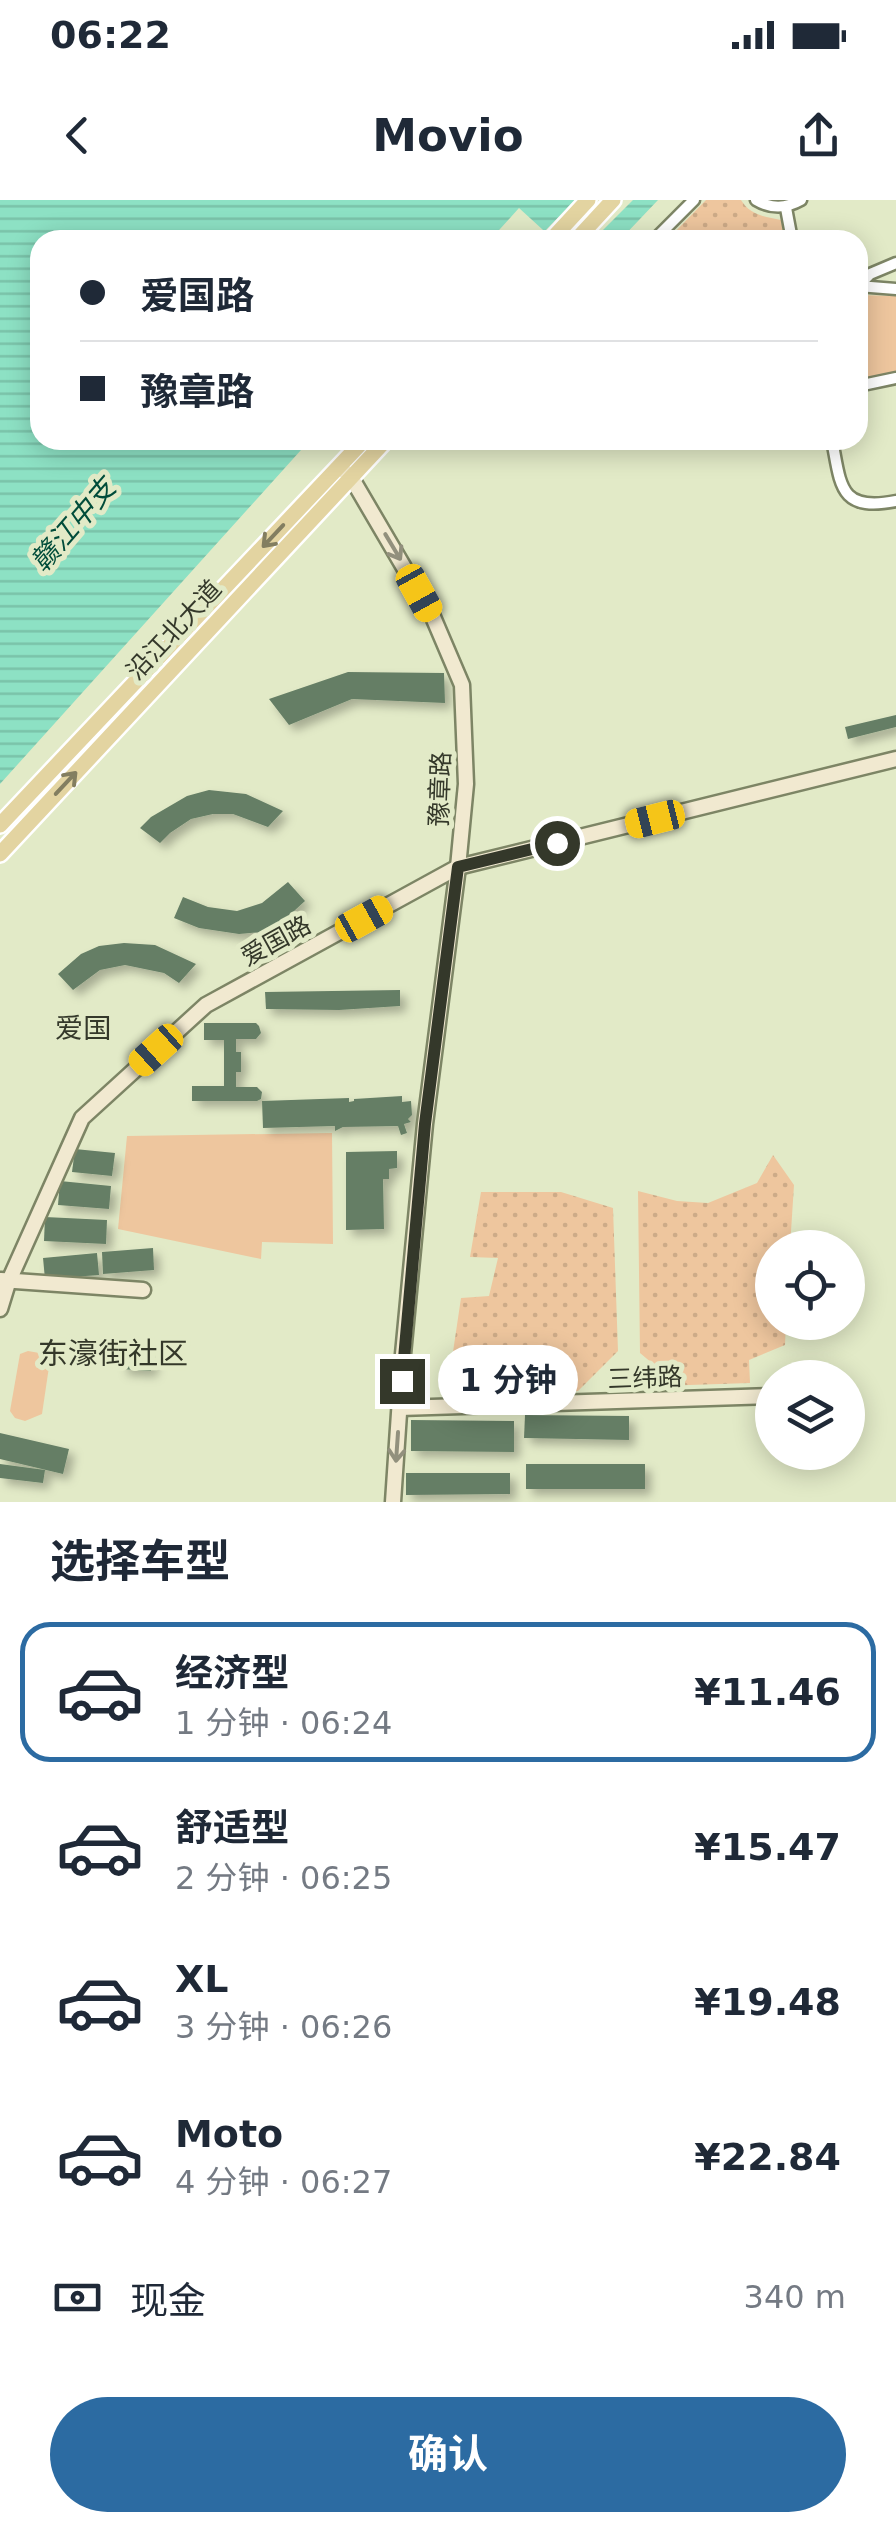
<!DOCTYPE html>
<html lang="zh">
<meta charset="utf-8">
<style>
body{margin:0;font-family:"DejaVu Sans","Noto Sans SC",sans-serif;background:#f2f2f3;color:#1f2937;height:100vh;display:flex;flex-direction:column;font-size:38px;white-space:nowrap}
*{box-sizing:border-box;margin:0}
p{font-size:32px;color:#747a83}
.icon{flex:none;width:55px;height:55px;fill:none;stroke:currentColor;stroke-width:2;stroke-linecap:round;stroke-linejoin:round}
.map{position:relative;height:1302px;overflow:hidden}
.side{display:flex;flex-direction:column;background:#fff;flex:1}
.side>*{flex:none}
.hud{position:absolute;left:30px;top:30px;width:838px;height:220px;border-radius:30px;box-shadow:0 5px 25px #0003;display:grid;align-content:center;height:220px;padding:0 50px;background:#fff}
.tools{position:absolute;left:755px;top:1030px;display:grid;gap:20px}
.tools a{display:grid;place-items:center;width:110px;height:110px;border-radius:50%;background:#fff;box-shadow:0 5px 25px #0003;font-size:50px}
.end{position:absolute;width:45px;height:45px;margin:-22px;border:12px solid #34382a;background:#fff;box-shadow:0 0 0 5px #fff}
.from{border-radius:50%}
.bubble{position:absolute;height:70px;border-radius:35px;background:#fff;box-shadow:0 5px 25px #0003;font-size:32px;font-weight:700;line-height:70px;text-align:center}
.car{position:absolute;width:30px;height:60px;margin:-30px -15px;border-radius:12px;box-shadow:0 0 8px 2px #0007;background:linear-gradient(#f5c518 24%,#345 0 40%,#f5c518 0 76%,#345 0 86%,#f5c518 0)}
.hud b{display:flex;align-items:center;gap:35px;height:95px;font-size:38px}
.hud b+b{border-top:2px solid #e0e1e3}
.hud i{width:25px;height:25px;background:#1f2937}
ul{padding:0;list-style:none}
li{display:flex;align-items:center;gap:30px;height:140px;margin:0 20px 15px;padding:0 30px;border:5px solid transparent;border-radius:30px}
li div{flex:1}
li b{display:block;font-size:38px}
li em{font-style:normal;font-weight:700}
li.current{border-color:#2c6ba2}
li>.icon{width:90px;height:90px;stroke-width:1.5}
h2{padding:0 50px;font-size:45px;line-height:120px}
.pay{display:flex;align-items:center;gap:25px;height:110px;padding:0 50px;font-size:38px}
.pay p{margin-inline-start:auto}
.primary-button{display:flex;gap:20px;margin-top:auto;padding:20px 50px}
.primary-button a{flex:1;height:115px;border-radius:60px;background:#2c6ba2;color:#fff;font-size:40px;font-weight:700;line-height:115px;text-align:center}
.status{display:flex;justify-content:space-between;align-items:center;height:70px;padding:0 50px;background:#fff;direction:ltr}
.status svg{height:28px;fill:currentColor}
header{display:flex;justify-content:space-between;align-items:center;height:130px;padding:0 50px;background:#fff;font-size:45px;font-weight:700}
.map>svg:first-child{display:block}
.grass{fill:#eec69e}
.park{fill:url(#park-dots)}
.water{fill:url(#water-rules)}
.pier{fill:#e2eac7}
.building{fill:#657e65;filter:url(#shadow)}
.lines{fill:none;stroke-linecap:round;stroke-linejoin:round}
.street-casing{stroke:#7d8565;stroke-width:15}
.secondary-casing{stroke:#7d8565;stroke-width:19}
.primary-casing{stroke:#fff;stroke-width:20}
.street{stroke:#fff;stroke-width:10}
.secondary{stroke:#f1e9d0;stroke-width:14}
.primary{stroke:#e3d4a1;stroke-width:15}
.oneway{stroke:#837e60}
.oneway2{stroke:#92907d}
.route{stroke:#34382a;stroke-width:12}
.labels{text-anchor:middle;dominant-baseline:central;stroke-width:10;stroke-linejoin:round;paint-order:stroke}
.street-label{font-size:25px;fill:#34382a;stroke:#e2eac7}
.water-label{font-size:28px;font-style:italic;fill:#004c3a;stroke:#e2eac7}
.neighbourhood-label{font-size:28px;fill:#34382a;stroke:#e2eac7}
.quarter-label{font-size:30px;fill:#34382a;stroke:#e2eac7}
</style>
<div class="status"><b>06:22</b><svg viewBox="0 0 49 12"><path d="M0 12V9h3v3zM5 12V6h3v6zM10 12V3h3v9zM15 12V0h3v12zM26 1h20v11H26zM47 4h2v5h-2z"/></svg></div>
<header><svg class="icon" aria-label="back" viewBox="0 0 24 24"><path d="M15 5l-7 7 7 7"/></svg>Movio<svg class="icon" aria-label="share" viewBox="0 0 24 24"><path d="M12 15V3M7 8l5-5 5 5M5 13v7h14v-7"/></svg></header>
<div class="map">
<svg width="896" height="1302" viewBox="0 0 896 1302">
<defs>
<pattern id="park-dots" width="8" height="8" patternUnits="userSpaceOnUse" patternTransform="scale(2.5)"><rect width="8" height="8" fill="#eec69e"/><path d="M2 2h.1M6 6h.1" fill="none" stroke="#cdab88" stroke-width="1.8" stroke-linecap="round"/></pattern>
<pattern id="water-rules" width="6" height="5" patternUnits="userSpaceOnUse" patternTransform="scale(2.5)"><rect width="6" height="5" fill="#8de1c4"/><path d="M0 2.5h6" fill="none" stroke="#7ac2a9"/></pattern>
<filter id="shadow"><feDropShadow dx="6" dy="6" stdDeviation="5" flood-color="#0004"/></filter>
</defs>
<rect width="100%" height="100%" fill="#e2eac7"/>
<g class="grass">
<polygon points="858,95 896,96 896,174 858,182"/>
<polygon points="332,933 333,1044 262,1042 261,1059 118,1029 127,936"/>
<polygon points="28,1151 45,1154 50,1160 42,1214 25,1221 15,1218 10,1211 20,1154"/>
</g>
<g class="park">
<path d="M706,0H741C750,15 765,17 781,20L785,40H667Z"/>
<polygon points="773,955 794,985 790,1047 772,1048 772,1122 786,1123 785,1145 749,1160 750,1183 659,1186 665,1174 640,1153 638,991 677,1001 708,1003 757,983"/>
<polygon points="481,992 561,992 613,1008 618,1151 578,1191 446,1199 461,1098 489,1096 498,1058 470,1057"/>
</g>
<polygon class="water" points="0,0 658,0 620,40 554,40 519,8 490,40 40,40 40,240 310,240 0,584"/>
<polygon class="pier" points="575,0 633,0 593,40 546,40 541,35"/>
<g class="building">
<polygon points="348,472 444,473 445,503 352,499 289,525 269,499"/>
<polygon points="896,515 896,527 848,539 845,527"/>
<polygon points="209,590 246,594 283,611 268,627 233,614 213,614 191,619 170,633 160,643 140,628 151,617 187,596"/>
<polygon points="288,682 305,701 282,722 261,732 239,734 199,728 174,718 183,697 208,707 237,711 262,703"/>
<polygon points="124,743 155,745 196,764 179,783 164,773 125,765 100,770 73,790 58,774 81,754 99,746"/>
<polygon points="400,790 400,806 339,810 266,809 265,792"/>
<polygon points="204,823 256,823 259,826 261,833 256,839 236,839 236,852 241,852 241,872 236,872 236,887 257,887 262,892 261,899 257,901 192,901 192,886 224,886 224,840 204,840"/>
<polygon points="402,896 402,902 411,901 412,915 408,919 411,922 404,924 407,933 401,935 398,926 343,927 335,931 335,926 263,928 262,901 349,898 349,902 354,901 354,899"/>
<polygon points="75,949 115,953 112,976 72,972"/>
<polygon points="397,951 397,968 389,969 389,979 383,979 384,1029 346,1030 346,952"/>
<polygon points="60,981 111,986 109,1009 58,1005"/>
<polygon points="45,1017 107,1020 106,1044 44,1041"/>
<polygon points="153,1048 154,1070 103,1074 102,1052"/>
<polygon points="97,1053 99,1075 45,1079 43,1058"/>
<polygon points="123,1154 153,1157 151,1171 121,1169"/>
<polygon points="525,1215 629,1216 629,1240 524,1238"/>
<polygon points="411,1220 514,1221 514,1252 411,1251"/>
<polygon points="0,1233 69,1249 63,1274 0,1259"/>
<polygon points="0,1264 45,1270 43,1283 0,1278"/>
<rect x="526" y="1264" width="119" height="25"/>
<polygon points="406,1273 510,1273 510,1294 406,1295"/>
</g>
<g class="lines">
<defs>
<g id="street">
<path d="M756,0C771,9 785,9 801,0"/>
<polyline points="786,8 792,40"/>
<polyline points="654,40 694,0"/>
<polyline points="858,86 870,74 896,63"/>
<polyline points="858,86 896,89"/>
<polyline points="858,186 896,178"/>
<path d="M832,240C841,286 839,312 896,301"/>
</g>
<g id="secondary">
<polyline points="343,270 351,277 433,417 462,485 466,584 458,667 425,924 403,1154 393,1302"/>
<polyline points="1,1080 143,1090"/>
<polyline points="0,1109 8,1083 82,918 206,805 458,667 896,559"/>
<polyline points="400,1208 772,1196"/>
</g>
<g id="primary">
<polyline points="551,40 588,0"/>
<polyline points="576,40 613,0"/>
<polyline points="0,625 364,240"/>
<polyline points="0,654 386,240"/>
</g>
</defs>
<use href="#street" class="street-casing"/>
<use href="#secondary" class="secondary-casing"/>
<use href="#primary" class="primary-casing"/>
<use href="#street" class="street"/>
<use href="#secondary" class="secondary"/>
<use href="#primary" class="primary"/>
</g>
<defs><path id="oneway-shaft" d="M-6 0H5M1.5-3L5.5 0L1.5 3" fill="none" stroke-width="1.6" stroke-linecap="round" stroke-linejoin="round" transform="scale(2.5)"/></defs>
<g class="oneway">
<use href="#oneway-shaft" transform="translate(273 336) rotate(133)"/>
<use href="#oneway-shaft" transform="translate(66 583) rotate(-47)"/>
</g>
<g class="oneway2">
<use href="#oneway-shaft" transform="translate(393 347) rotate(59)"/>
<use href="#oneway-shaft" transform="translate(397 1247) rotate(94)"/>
</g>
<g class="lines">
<polyline class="route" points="402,1181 425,924 458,667 557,643"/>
</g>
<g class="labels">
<g class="street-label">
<text transform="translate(174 430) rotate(-47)">沿江北大道</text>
<text transform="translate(440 589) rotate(-88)">豫章路</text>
<text transform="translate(276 741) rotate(-29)">爱国路</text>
<text transform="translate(645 1178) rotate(-2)">三纬路</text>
</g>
<g class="water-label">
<text transform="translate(73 325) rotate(-49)">赣江中支</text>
</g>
<g class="neighbourhood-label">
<text x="83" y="828">爱国</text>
</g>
<g class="quarter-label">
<text x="113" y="1153">东濠街社区</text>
</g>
</g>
</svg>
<div class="tools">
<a><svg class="icon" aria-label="locate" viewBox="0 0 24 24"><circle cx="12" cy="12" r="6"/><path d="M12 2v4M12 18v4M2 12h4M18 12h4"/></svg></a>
<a><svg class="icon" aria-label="layers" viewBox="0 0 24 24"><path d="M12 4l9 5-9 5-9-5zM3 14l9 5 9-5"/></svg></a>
</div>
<i class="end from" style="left:557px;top:643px"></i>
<i class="end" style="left:402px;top:1181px"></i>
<div class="bubble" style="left:438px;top:1145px;width:140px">1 分钟</div>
<i class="car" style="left:419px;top:393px;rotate:151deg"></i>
<i class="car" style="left:655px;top:619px;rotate:256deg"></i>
<i class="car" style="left:364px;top:719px;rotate:61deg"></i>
<i class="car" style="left:156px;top:850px;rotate:228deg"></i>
<div class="hud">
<b><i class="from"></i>爱国路</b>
<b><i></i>豫章路</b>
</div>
</div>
<section class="side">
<h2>选择车型</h2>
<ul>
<li class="current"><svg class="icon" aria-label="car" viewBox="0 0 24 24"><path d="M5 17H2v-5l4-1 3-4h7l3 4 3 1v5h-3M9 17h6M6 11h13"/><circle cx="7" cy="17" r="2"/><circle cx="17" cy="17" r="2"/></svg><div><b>经济型</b><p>1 分钟 · 06:24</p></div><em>¥11.46</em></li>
<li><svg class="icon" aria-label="car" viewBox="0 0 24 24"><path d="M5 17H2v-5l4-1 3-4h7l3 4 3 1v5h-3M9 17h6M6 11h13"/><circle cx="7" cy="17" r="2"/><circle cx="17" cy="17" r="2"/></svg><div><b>舒适型</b><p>2 分钟 · 06:25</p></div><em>¥15.47</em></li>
<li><svg class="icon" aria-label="car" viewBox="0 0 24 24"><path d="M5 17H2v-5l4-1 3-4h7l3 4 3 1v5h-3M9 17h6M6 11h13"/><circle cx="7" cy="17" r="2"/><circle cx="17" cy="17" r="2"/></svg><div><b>XL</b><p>3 分钟 · 06:26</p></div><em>¥19.48</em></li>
<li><svg class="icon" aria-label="car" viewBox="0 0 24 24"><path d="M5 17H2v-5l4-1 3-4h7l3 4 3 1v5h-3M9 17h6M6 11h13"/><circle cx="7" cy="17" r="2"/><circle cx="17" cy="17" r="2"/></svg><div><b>Moto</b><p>4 分钟 · 06:27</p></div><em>¥22.84</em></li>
</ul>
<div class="pay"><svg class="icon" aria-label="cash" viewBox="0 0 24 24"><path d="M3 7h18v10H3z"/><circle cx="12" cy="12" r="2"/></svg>现金<p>340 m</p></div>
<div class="primary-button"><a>确认</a></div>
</section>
